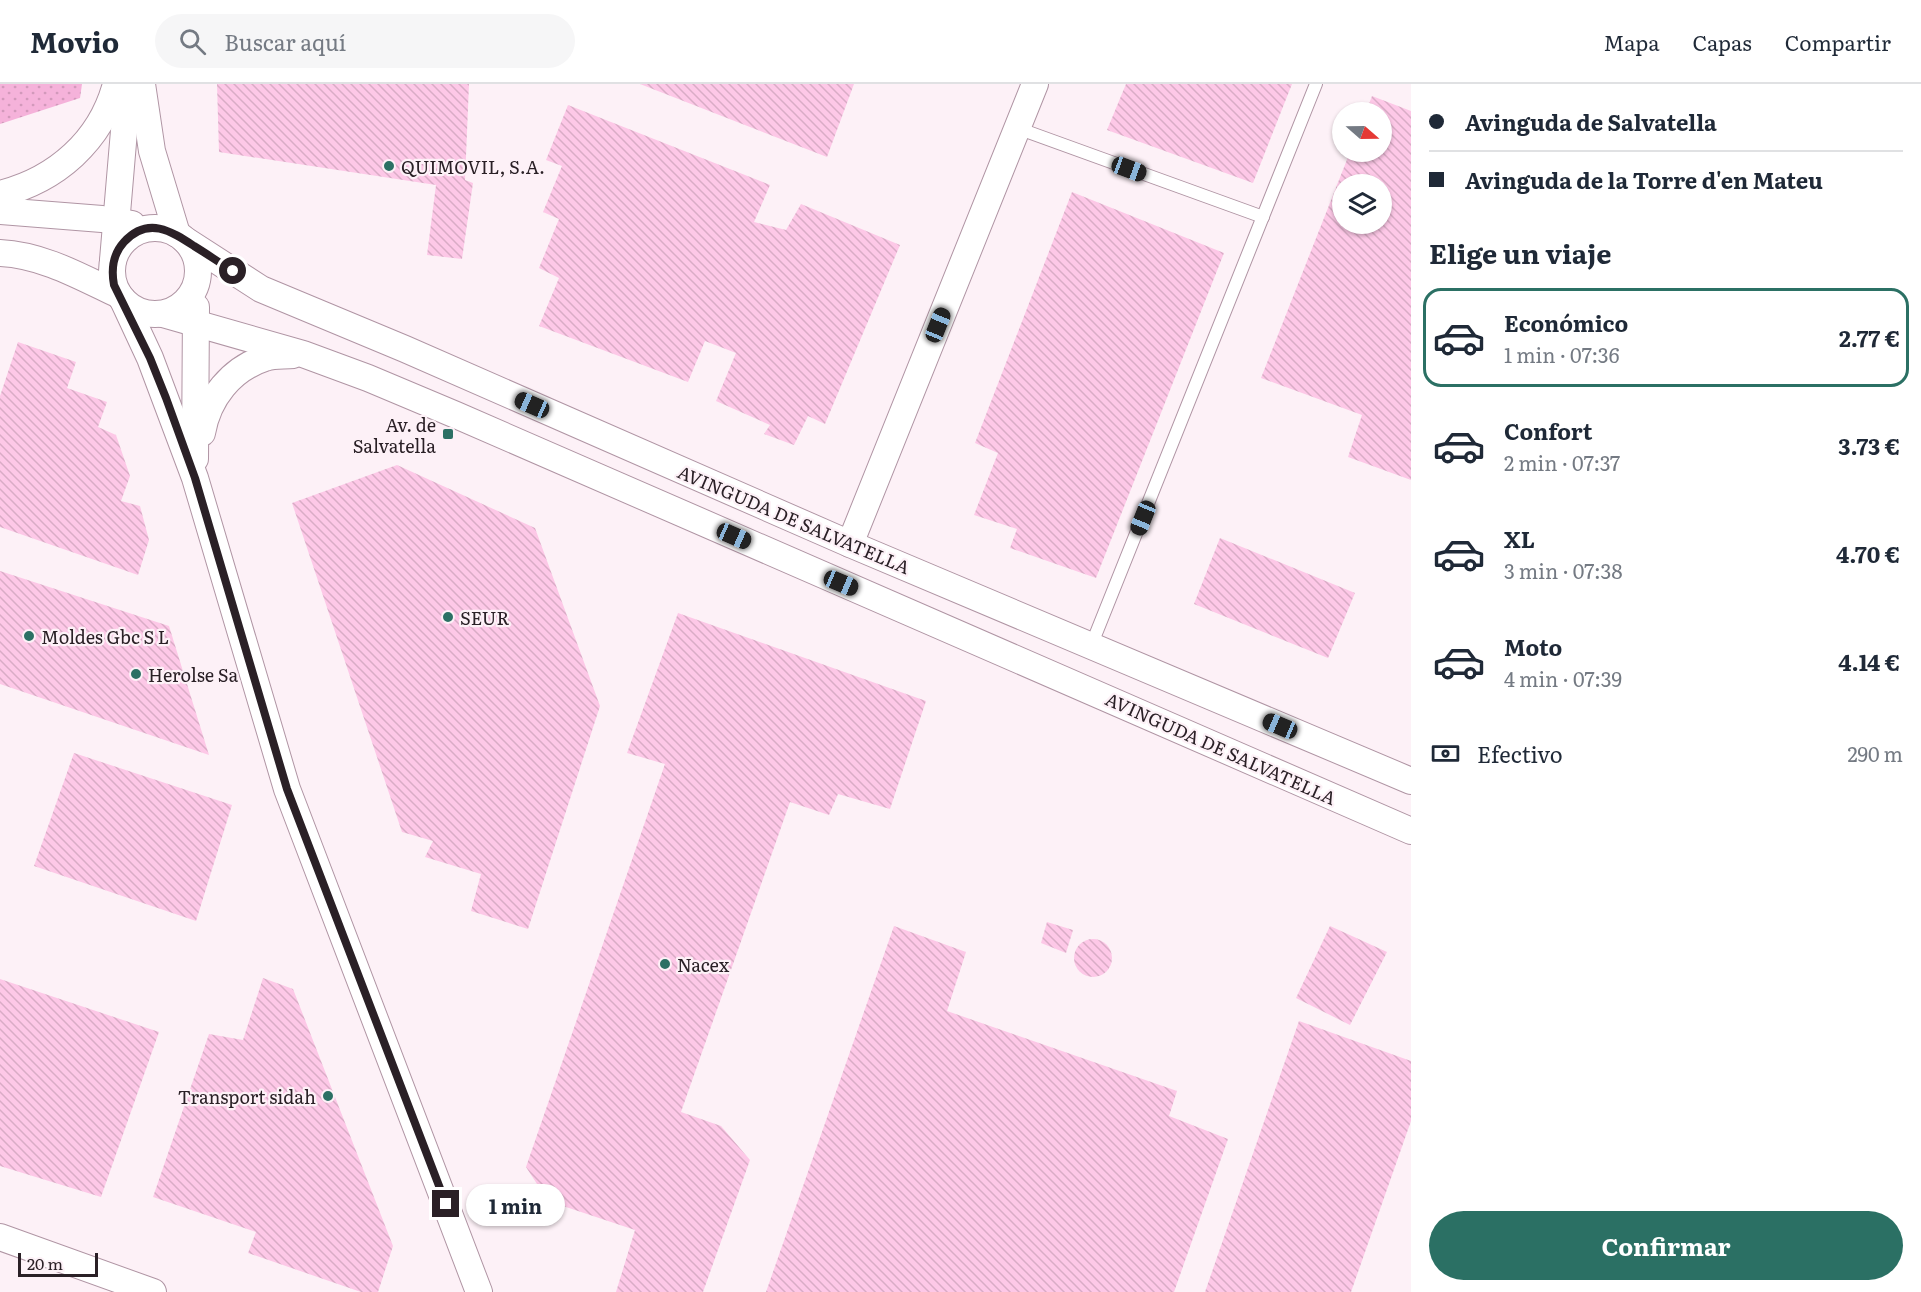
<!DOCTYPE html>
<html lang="es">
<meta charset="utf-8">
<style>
body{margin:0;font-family:Literata,serif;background:#f6f6f7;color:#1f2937;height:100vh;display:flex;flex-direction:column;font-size:22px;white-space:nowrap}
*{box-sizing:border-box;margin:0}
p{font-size:20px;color:#747a83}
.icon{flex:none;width:33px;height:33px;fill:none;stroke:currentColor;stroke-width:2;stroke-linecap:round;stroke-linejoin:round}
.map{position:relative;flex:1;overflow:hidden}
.sheet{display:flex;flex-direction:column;background:#fff;width:510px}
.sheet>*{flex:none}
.guide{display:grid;align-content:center;height:132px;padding:0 18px;background:#fff}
.needle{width:39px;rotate:110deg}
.fabs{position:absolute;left:1332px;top:18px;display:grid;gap:12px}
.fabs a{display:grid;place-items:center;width:60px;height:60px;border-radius:50%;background:#fff;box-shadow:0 2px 4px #0004;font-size:30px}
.scale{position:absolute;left:18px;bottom:15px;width:80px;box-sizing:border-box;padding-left:6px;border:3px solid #2a2026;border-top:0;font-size:16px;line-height:21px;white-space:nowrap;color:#2a2026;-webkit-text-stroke:4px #fdf1f7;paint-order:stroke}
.end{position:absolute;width:27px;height:27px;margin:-14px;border:8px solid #2a2026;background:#fff;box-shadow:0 0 0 3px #fff}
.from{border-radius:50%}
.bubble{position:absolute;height:42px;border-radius:21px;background:#fff;box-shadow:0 2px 4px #0004;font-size:20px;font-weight:700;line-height:42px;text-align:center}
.car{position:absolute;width:18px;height:36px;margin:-18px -9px;border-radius:8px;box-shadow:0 0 4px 2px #0007;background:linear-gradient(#222 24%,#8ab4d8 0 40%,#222 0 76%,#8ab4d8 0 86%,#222 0)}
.guide b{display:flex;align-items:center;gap:21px;height:57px;font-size:22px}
.guide b+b{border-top:2px solid #e0e1e3}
.guide i{width:15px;height:15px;background:#1f2937}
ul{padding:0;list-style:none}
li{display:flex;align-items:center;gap:18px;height:99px;margin:0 12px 9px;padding:0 6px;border:3px solid transparent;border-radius:18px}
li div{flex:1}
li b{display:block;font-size:22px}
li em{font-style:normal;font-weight:700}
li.active{border-color:#2b7064}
li>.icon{width:54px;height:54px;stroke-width:1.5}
h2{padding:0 18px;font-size:27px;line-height:72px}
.pay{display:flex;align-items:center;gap:15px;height:66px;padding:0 18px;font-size:22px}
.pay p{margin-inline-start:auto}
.primary-button{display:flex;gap:12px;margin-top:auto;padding:12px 18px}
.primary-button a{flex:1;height:69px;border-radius:36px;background:#2b7064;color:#fff;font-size:24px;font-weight:700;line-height:69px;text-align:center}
header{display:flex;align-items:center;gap:36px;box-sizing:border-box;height:84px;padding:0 30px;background:#fff;border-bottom:2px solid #e0e1e3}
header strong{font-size:28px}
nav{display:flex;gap:33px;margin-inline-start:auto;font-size:21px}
.search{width:420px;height:54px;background:#f6f6f7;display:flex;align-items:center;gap:15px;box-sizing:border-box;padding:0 21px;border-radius:33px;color:#747a83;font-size:22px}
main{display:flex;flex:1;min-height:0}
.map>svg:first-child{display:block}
.grass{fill:url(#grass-dots)}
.building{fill:url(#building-back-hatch);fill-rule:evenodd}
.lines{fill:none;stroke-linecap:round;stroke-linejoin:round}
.lane-casing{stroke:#b095a4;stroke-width:14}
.street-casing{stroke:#b095a4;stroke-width:28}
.lane{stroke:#fff;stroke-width:12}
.street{stroke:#fff;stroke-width:26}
.route{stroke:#2a2026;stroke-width:8}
.poi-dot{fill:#2b7064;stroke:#fdf1f7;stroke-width:2}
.labels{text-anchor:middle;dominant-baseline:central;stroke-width:4.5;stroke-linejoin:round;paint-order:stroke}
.poi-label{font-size:18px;fill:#2a2026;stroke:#fdf1f7;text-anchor:start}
.street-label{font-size:18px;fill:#2a2026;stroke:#fdf1f7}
</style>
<header>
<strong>Movio</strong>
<div class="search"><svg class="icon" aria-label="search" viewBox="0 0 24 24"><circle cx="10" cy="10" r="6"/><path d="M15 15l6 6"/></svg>Buscar aquí</div>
<nav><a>Mapa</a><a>Capas</a><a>Compartir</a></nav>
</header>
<main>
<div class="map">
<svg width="1411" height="1208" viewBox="0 0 1411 1208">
<defs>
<pattern id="grass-dots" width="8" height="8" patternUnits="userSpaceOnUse" patternTransform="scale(1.5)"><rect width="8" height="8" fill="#f5b2da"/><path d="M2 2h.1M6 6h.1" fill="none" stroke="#d299bb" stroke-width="1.8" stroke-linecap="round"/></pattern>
<pattern id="building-back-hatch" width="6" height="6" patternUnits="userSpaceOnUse" patternTransform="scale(1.5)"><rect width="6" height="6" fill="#fdc8e7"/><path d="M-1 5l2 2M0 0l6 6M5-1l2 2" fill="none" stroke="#d9acc6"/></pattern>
</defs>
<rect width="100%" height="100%" fill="#fdf1f7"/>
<polygon class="grass" points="0,0 82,0 80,14 0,40"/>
<g class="building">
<polygon points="217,0 469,0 465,96 473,99 462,175 427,171 436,101 219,68"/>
<polygon points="640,0 854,0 827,73"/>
<polygon points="1126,0 1292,0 1253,99 1107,46"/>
<path d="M1372,12L1411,27V396L1348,373L1362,331L1261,294L1350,68H1382V28H1366ZM1342,100H1382V140H1342Z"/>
<polygon points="568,21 770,101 754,138 786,146 801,120 900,161 825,340 808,332 794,361 764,350 770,341 716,317 736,269 705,257 688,298 539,242 559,194 539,184 559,135 543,128 562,82 546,76"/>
<polygon points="1072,108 1224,169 1096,494 1010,464 1017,445 974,431 998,369 975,359"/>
<polygon points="18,258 76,278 67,304 107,318 98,343 116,351 130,392 121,417 140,422 149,456 138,491 0,443 0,312"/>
<polygon points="397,381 535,444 600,622 528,845 471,827 481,790 425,773 433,757 402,748 292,419"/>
<polygon points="1220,454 1355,509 1328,574 1194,520"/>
<polygon points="0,487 169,542 209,671 0,600"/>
<polygon points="678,529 926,617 890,725 838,710 829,731 790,718 681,1028 721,1042 750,1076 703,1208 616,1208 635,1146 548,1117 526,1083 665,680 627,669"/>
<polygon points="74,669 232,721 196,837 34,782"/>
<polygon points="1047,838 1073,846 1066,869 1041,859"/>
<polygon points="894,842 966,868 947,927 1177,1007 1169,1032 1228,1055 1174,1208 766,1208"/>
<polygon points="1330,842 1387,868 1350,941 1296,914"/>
<circle cx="1093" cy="874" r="19"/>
<polygon points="263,894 293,905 393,1162 378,1208 361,1208 248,1169 256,1148 153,1113 209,950 243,956"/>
<polygon points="0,895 159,948 101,1113 0,1082"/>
<polygon points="1299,937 1411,977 1411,1037 1351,1208 1205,1208"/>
</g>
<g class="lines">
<defs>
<g id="lane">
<polyline points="1017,44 1263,133"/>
<polyline points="1091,562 1316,0"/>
</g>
<g id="street">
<polyline points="142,0 152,67 177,150"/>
<path d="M0,110C56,96 101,57 116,0"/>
<polyline points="0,127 102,135 132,140"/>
<circle cx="155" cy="187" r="43"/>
<polyline points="185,156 261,205 405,265 850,460 1411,697"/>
<path d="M0,169C43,171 81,193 119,211"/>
<polyline points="113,176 128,0"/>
<polyline points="123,216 150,274 195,394 287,705 479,1208"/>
<polyline points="163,230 303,270 368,294 456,331 1411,747"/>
<path d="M202,349C208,314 231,285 265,274C273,271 284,272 293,271"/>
<polyline points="195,375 196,223"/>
<polyline points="850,460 1035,0"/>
<polyline points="0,1153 153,1208"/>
</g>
</defs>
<use href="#lane" class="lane-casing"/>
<use href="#street" class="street-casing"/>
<use href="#lane" class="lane"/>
<use href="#street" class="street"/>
</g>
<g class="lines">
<path class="route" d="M233,187C220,179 207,170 194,162C171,147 148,132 124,158C113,170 111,185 114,201L150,274L166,314L195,394L287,705L446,1120"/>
</g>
<g class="poi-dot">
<circle cx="389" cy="82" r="6"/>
<rect x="442" y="344" width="12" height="12" rx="3"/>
<circle cx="448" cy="533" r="6"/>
<circle cx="29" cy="552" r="6"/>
<circle cx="136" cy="590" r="6"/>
<circle cx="665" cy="880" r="6"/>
<circle cx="328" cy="1012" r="6"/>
</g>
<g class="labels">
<g class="poi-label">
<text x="401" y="82">QUIMOVIL, S.A.</text>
<text x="436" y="340" text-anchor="end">Av. de<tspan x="436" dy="21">Salvatella</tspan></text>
<text x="460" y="533">SEUR</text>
<text x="41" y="552">Moldes Gbc S L</text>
<text x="148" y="590">Herolse Sa</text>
<text x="677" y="880">Nacex</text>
<text x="316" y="1012" text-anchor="end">Transport sidah</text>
</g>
<g class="street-label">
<text transform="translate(794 435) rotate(23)">AVINGUDA DE SALVATELLA</text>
<text transform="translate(1221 664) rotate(24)">AVINGUDA DE SALVATELLA</text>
</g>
</g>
</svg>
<div class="fabs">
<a><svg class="needle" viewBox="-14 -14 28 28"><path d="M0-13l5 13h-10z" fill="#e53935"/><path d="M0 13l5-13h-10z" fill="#747a83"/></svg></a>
<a><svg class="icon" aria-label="layers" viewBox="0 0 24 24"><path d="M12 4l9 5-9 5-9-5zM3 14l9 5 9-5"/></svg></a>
</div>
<div class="scale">20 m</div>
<i class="end from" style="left:233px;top:187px"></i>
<i class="end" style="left:446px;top:1120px"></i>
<div class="bubble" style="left:466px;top:1100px;width:99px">1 min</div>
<i class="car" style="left:1129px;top:85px;rotate:110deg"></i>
<i class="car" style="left:938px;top:241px;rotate:22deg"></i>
<i class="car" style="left:532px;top:321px;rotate:294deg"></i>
<i class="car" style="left:1143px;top:434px;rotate:202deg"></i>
<i class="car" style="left:734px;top:452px;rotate:114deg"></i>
<i class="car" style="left:841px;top:499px;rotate:113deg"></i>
<i class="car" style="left:1280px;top:642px;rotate:293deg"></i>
</div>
<section class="sheet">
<div class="guide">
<b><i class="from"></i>Avinguda de Salvatella</b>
<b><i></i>Avinguda de la Torre d'en Mateu</b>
</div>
<h2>Elige un viaje</h2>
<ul>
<li class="active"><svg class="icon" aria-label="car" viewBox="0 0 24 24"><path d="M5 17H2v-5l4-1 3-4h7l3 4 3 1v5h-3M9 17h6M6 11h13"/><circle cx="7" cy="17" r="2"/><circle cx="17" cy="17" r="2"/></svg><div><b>Económico</b><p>1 min · 07:36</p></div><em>2.77 €</em></li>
<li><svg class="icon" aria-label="car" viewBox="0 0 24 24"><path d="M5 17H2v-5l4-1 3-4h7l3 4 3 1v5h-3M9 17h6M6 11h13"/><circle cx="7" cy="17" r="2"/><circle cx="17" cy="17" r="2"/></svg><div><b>Confort</b><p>2 min · 07:37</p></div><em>3.73 €</em></li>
<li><svg class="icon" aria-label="car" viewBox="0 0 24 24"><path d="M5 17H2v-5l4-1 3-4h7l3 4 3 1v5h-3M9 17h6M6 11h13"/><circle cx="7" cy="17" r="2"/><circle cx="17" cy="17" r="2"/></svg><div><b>XL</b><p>3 min · 07:38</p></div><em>4.70 €</em></li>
<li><svg class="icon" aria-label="car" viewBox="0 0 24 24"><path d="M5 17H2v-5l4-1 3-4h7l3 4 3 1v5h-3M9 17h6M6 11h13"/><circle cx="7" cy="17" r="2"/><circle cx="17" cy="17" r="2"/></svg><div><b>Moto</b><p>4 min · 07:39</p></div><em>4.14 €</em></li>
</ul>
<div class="pay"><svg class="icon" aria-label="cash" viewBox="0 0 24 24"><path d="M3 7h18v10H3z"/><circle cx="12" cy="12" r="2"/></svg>Efectivo<p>290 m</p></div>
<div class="primary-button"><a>Confirmar</a></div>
</section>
</main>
